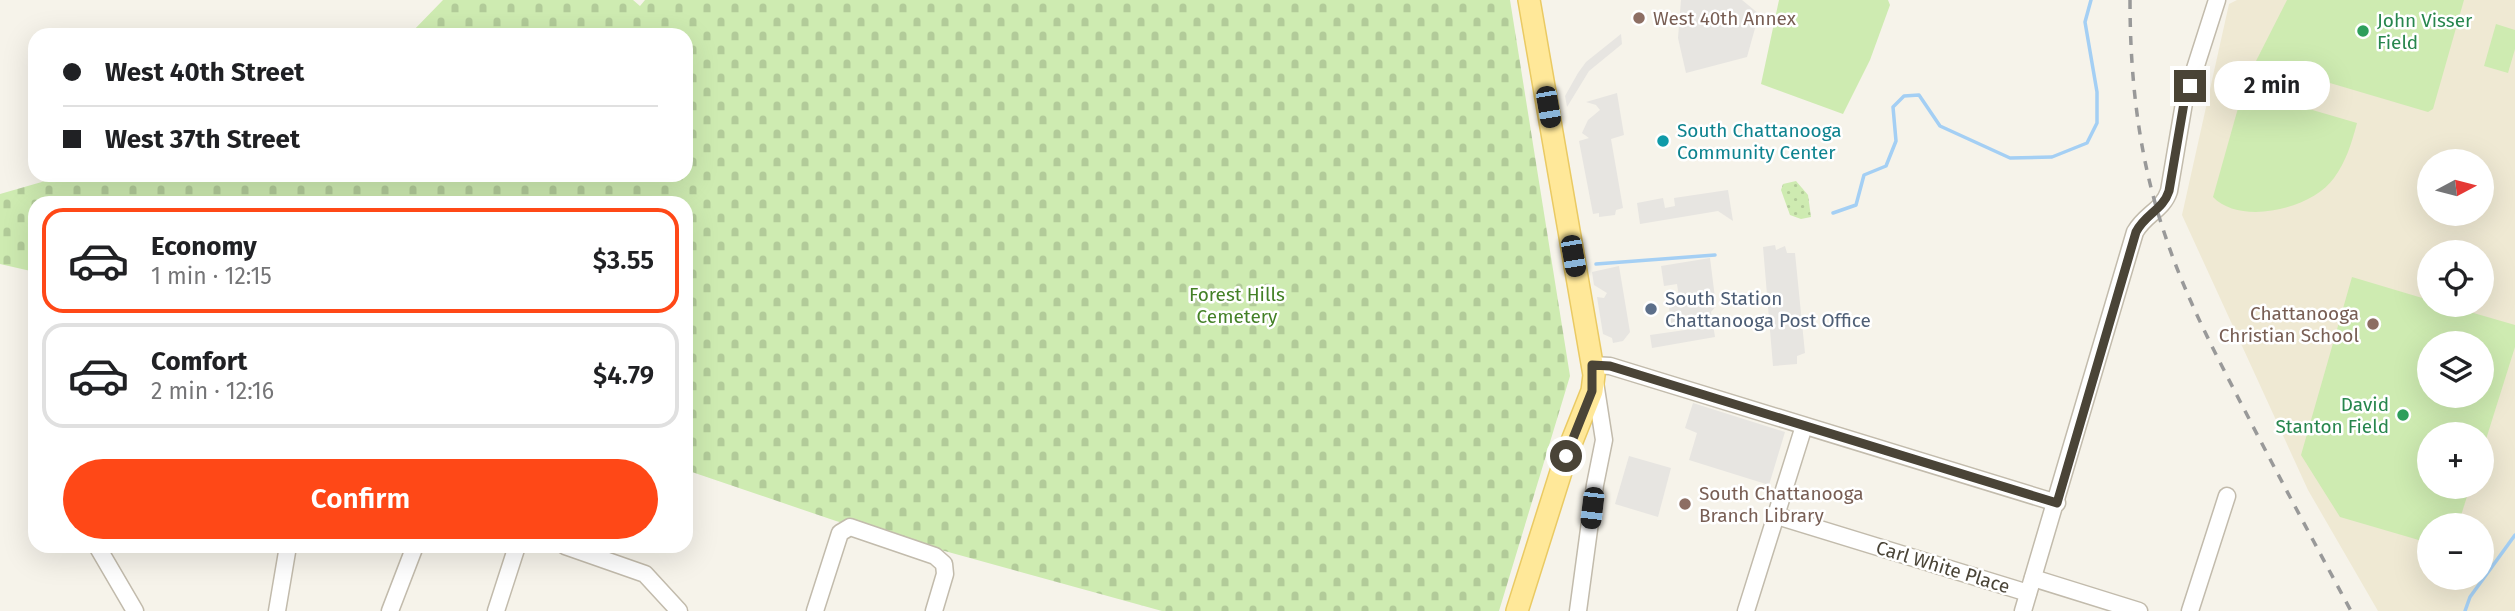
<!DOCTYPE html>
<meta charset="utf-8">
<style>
body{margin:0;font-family:"Fira Sans",sans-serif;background:#f2f2f2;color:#202124;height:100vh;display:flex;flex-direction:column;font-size:26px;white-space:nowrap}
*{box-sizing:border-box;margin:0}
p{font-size:23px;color:#757577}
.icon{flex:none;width:38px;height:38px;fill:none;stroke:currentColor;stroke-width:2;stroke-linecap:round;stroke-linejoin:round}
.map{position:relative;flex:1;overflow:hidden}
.details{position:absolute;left:28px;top:196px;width:665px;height:357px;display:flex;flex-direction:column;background:#fff;border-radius:21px;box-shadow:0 7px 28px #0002}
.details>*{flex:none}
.hud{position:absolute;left:28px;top:28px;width:665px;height:154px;border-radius:21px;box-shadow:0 7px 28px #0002;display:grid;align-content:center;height:154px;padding:0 35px;background:#fff}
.needle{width:46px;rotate:83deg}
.controls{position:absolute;left:2417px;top:149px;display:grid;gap:14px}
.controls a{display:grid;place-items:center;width:77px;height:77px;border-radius:50%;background:#fff;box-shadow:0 7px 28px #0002;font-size:35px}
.end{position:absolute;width:32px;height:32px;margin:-16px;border:9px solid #4a4437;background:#fff;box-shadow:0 0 0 4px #fff}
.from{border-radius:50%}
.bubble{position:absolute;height:49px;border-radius:24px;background:#fff;box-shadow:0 7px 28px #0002;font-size:23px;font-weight:600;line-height:49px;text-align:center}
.car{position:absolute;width:21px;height:42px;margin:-21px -10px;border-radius:9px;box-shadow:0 0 5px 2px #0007;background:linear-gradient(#222 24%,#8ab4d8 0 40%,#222 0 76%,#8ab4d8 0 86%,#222 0)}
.hud b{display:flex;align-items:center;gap:24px;height:66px;font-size:26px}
.hud b+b{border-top:2px solid #e0e0e0}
.hud i{width:18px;height:18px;background:#202124}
ul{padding:12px 0 0;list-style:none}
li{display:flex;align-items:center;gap:21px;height:105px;margin:0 14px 10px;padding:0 21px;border:4px solid #e0e0e0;border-radius:21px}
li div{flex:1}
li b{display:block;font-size:26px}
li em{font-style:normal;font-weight:600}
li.on{border-color:#ff4817}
li>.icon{width:63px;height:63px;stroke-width:1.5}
.action{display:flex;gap:14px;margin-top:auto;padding:14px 35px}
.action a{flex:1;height:80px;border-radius:42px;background:#ff4817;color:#fff;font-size:28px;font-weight:600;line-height:80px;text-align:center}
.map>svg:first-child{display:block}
.education{fill:#efe9d3;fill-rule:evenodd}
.grass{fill:url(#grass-dots)}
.cemetery{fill:url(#cemetery-stones)}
.garden{fill:#ceebb1;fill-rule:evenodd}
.parking{fill:#e7e5e1}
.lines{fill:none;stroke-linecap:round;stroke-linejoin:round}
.stream{stroke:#a4cff4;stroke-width:3.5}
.minor-casing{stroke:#c2bbac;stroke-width:19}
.major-casing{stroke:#eaca63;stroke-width:24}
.minor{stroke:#fff;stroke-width:16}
.major{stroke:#ffe899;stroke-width:21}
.rail{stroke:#999;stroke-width:3.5;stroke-dasharray:9 9;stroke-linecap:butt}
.route{stroke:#4a4437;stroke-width:9}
.education-dot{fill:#8d6e63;stroke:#fff;stroke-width:2.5}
.leisure-dot{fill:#2e9e5b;stroke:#fff;stroke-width:2.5}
.culture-dot{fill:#0f9aa8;stroke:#fff;stroke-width:2.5}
.service-dot{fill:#5c6f8a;stroke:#fff;stroke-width:2.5}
.labels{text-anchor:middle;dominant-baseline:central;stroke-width:5;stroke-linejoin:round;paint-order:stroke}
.education-label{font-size:19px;fill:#785e54;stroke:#fff;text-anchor:start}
.leisure-label{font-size:19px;fill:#27864d;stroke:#fff;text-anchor:start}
.culture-label{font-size:19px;fill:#0d838f;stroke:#fff;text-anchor:start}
.park-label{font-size:19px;fill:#438026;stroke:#fff}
.service-label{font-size:19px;fill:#4e5e75;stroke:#fff;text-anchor:start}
.street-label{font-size:19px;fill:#4a4437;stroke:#fff}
</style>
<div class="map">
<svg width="2515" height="611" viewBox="0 0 2515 611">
<defs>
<pattern id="grass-dots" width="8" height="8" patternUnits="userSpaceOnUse" patternTransform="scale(1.75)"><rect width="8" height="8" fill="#ceebb1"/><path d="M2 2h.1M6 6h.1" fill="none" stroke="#b2cb99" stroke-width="1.8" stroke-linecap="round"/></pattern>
<pattern id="cemetery-stones" width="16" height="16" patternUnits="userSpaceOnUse" patternTransform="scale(1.75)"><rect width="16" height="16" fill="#ceebb1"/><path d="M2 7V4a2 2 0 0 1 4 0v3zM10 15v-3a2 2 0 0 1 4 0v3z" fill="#b2cb99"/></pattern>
</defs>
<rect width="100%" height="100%" fill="#f6f3ea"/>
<path class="education" d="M2237,0H2515V611H2378L2308,490L2182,215L2229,4ZM2429,161H2482V214H2429ZM2429,252H2482V304H2429ZM2429,343H2482V396H2429ZM2429,434H2482V486H2429ZM2429,525H2482V578H2429Z"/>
<polygon class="grass" points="1796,181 1808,195 1811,217 1801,219 1790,215 1781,190 1783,184"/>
<polygon class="cemetery" points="443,0 633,0 640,6 645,0 1510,0 1570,376 1499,611 1162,611 836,521 686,470 686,203 35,203 35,272 0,264 0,194 66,175 686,175 686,35 409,35"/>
<g class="garden">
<polygon points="1779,0 1888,0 1890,5 1870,60 1843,114 1761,84"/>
<polygon points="2287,0 2464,0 2433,109 2428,112 2256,61"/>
<polygon points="2496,24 2515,30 2515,49 2508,73 2484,66"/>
<path d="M2251,92L2357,123C2352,142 2346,162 2334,178C2312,209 2241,226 2213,197L2240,101Z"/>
<path d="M2352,277L2429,300V304L2446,305L2515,325V347L2482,452V434H2429V486L2470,487L2458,525H2429V543L2340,517L2301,455ZM2429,343H2482V396H2429Z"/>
</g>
<g class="parking">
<polygon points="1681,0 1742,0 1759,14 1747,57 1686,73 1678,38"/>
<polygon points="1621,34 1622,44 1589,71 1567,107 1565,96 1578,73 1586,62"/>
<polygon points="1617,93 1624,135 1611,139 1623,208 1616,210 1615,215 1599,217 1599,213 1593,214 1579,141 1589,138 1582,133 1588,120 1600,110 1596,105 1586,102"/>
<polygon points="1728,190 1733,221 1718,211 1640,224 1637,203 1663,198 1665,208 1675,206 1674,198"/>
<polygon points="1775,245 1776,250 1785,246 1787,253 1795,253 1805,353 1797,356 1797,364 1773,366 1763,247"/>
<polygon points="1710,258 1716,306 1711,312 1715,337 1652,348 1650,335 1692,329 1691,320 1671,323 1668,299 1679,297 1677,284 1664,286 1661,266"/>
<polygon points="1619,266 1630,332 1623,341 1613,343 1612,338 1603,334 1597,297 1604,298 1607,293 1594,285 1592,272"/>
<polygon points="1693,403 1785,432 1769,485 1689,460 1697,433 1685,428"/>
<polygon points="1629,456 1671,468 1658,517 1615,504"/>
</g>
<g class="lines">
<g class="stream">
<polyline points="1833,213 1856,205 1864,175 1886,166 1896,141 1893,107 1904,96 1919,95 1940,126 2010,158 2052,157 2087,143 2097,123 2097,92 2085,22 2091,0"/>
<polyline points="1596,264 1715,255"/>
<polyline points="2465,611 2470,597 2515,535"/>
</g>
<defs>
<g id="minor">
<polyline points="1592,365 1610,366 2057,503"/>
<polyline points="1777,516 2028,593"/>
<polyline points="97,546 135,611"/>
<polyline points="565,546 645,574 679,611"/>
<polyline points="2033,578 2139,611"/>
<polyline points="277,611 288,546"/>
<polyline points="390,611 415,546"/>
<polyline points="496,611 517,546"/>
<polyline points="815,611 840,533 850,527 935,556 944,564 945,574 934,611"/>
<polyline points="1578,611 1595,485 1604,440 1595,382"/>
<polyline points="1746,611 1804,426"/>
<path d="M2023,611L2135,232C2145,214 2163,210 2169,191L2184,103L2217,0"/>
<polyline points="2190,611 2227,496"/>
</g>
<polyline id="major" points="1517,611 1566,456 1592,391 1594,375 1529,0"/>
</defs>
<use href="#minor" class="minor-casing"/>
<use href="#major" class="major-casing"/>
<use href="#minor" class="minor"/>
<use href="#major" class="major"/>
<path class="rail" d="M2130,0C2130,80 2139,159 2165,235C2185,296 2215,353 2244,409C2279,477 2315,544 2351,611"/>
</g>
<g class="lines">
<path class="route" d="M1566,456L1592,391V365L1610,366L2057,503L2136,232C2145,214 2163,210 2169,191L2184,103L2190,86"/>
</g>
<g class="education-dot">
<circle cx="1639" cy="18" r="7"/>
<circle cx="2373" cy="324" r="7"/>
<circle cx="1685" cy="504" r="7"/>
</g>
<g class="leisure-dot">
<circle cx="2363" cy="31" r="7"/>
<circle cx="2403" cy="415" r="7"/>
</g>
<circle class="culture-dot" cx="1663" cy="141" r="7"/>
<circle class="service-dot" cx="1651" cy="309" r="7"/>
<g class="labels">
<g class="education-label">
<text x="1653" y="18">West 40th Annex</text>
<text x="2359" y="313" text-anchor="end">Chattanooga<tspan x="2359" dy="22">Christian School</tspan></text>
<text x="1699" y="493">South Chattanooga<tspan x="1699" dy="22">Branch Library</tspan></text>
</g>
<g class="leisure-label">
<text x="2377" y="20">John Visser<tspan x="2377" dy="22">Field</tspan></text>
<text x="2389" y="404" text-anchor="end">David<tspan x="2389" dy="22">Stanton Field</tspan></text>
</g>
<g class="culture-label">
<text x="1677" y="130">South Chattanooga<tspan x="1677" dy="22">Community Center</tspan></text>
</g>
<g class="park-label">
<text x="1237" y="294">Forest Hills<tspan x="1237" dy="22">Cemetery</tspan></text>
</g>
<g class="service-label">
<text x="1665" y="298">South Station<tspan x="1665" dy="22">Chattanooga Post Office</tspan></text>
</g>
<g class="street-label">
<text transform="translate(1943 567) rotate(17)">Carl White Place</text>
</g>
</g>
</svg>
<div class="controls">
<a><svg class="needle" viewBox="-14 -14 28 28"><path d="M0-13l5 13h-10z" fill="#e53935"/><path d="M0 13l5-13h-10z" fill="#757577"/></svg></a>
<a><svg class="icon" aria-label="locate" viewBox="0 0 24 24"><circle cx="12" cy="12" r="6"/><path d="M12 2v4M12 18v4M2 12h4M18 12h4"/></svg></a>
<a><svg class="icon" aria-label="layers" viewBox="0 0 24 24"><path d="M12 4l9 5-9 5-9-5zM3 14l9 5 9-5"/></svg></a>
<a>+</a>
<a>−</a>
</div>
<i class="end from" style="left:1566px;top:456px"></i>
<i class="end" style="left:2190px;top:86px"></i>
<div class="bubble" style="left:2214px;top:61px;width:116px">2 min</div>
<i class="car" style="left:1548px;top:107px;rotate:170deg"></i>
<i class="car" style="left:1573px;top:256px;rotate:170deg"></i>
<i class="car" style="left:1592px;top:508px;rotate:187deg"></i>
<div class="hud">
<b><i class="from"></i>West 40th Street</b>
<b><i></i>West 37th Street</b>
</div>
<section class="details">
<ul>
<li class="on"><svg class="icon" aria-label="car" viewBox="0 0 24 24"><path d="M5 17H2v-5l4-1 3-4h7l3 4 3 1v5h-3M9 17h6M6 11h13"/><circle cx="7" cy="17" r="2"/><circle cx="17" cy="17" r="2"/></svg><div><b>Economy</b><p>1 min · 12:15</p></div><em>$3.55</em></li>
<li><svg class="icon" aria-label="car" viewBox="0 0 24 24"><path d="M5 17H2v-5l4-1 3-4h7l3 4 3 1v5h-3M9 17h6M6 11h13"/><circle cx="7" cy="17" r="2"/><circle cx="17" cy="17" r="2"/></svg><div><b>Comfort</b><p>2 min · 12:16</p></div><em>$4.79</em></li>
</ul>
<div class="action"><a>Confirm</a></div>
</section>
</div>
